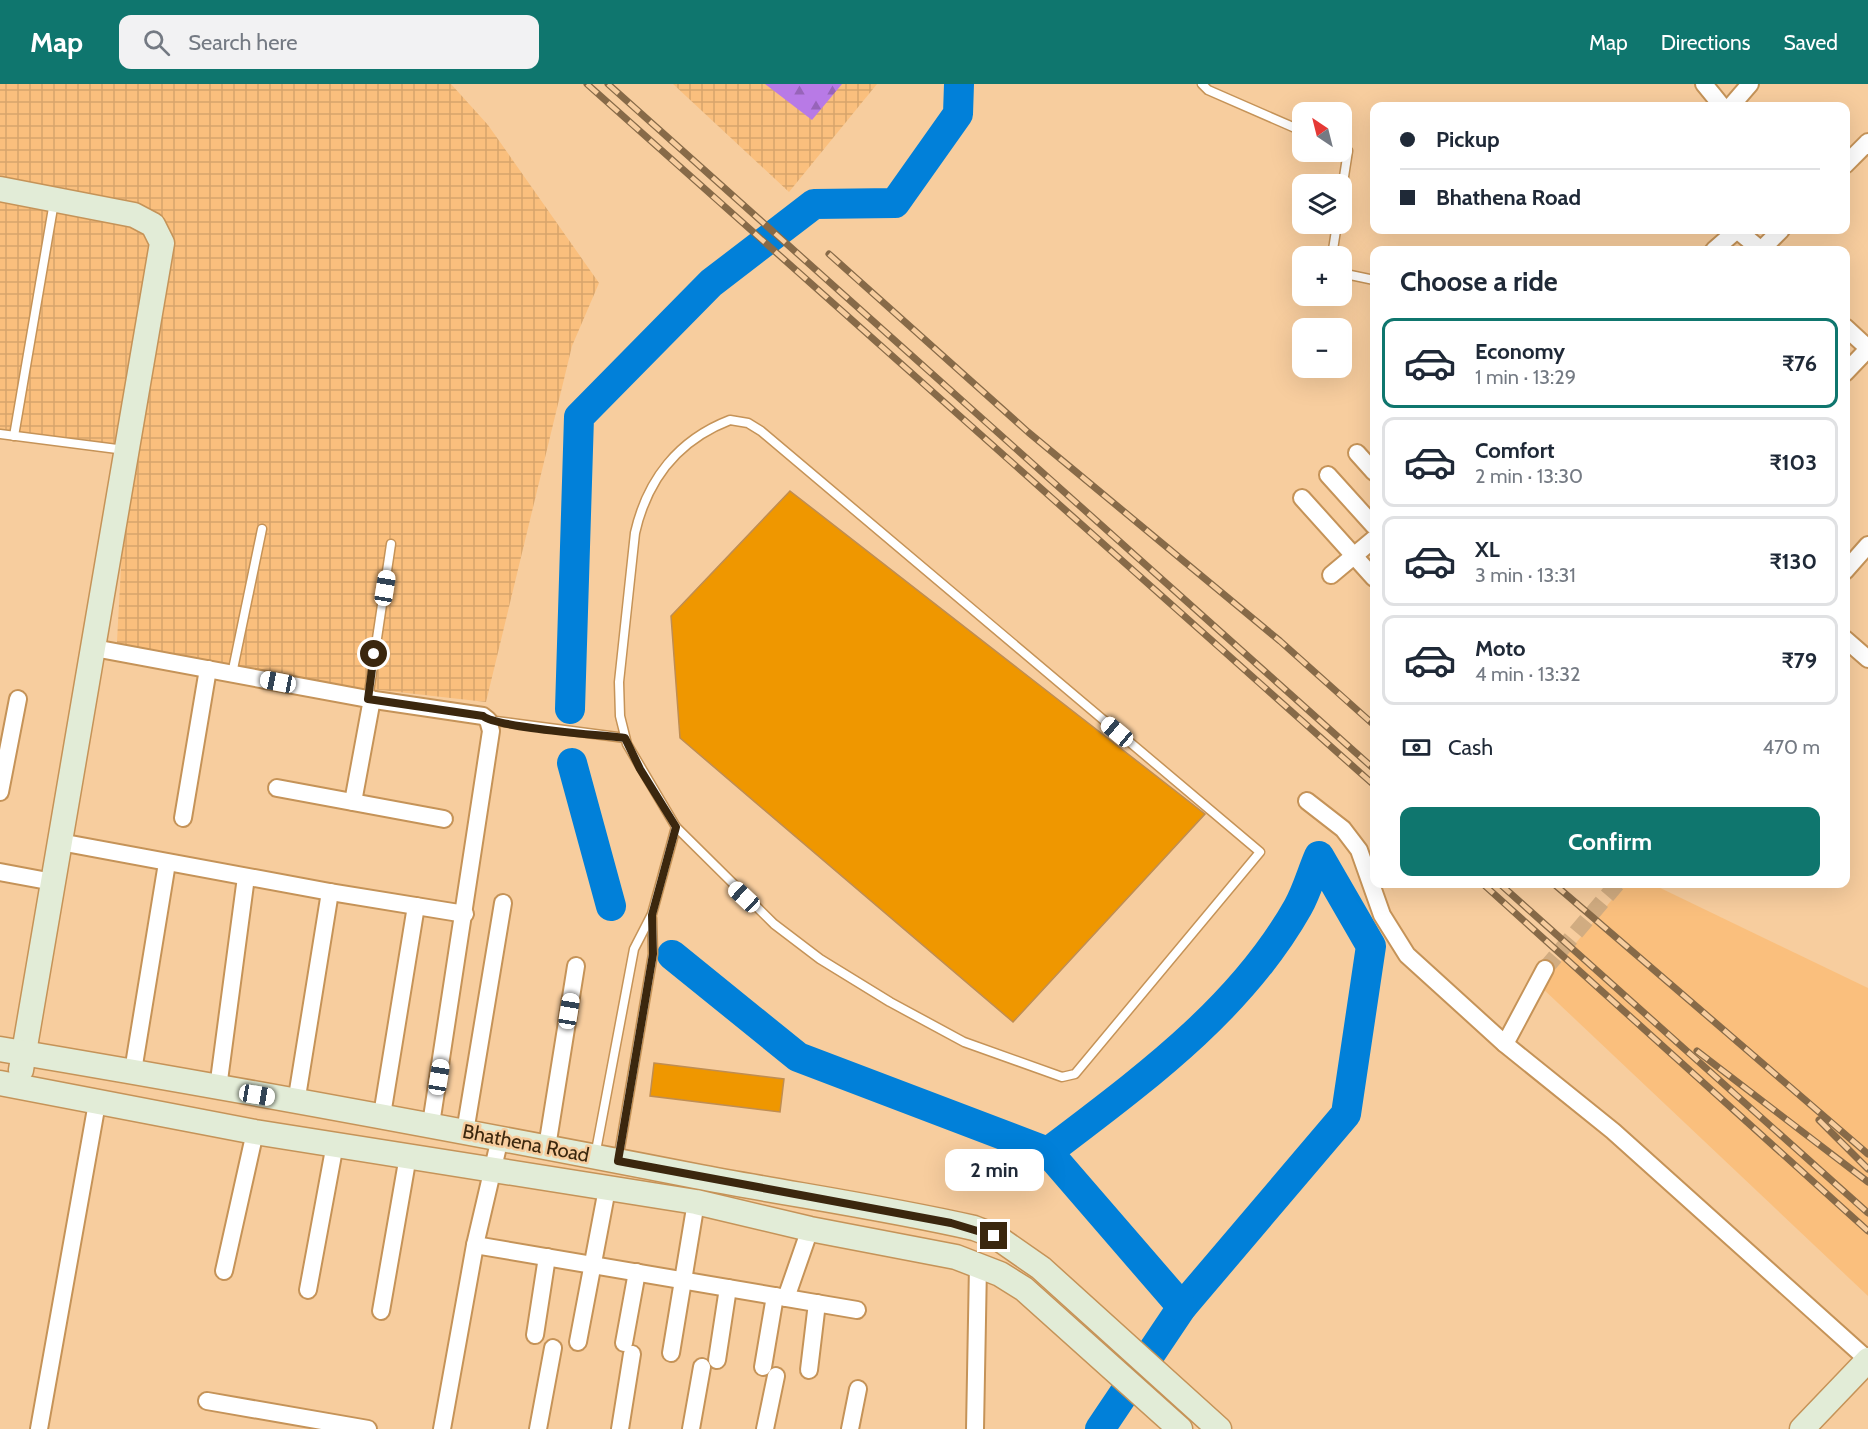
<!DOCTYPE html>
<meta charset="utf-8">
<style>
body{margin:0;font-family:Cabin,sans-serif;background:#f2f2f3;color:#1f2937;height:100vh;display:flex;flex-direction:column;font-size:22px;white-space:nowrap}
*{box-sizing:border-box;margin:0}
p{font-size:20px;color:#747a83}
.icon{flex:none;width:33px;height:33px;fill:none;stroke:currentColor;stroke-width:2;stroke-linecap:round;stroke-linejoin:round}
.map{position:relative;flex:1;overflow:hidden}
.sheet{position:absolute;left:1370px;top:162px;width:480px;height:642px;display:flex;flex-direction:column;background:#fff;border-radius:12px;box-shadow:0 6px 24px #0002}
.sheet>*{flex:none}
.banner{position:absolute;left:1370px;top:18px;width:480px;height:132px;border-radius:12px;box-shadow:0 6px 24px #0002;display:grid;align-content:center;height:132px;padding:0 30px;background:#fff}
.needle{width:39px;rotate:325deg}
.controls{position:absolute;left:1292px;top:18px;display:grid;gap:12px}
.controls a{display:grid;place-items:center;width:60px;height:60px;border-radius:12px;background:#fff;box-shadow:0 6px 24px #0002;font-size:30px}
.end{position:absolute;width:27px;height:27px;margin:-14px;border:8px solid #3b270e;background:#fff;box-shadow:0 0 0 3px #fff}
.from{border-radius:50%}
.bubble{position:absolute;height:42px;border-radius:12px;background:#fff;box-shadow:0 6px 24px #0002;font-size:20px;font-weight:700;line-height:42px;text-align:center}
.car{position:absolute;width:18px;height:36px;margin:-18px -9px;border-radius:8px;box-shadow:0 0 4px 2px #0007;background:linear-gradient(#fff 24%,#345 0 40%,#fff 0 76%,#345 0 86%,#fff 0)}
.banner b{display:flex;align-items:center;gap:21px;height:57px;font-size:22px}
.banner b+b{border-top:2px solid #e0e1e3}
.banner i{width:15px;height:15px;background:#1f2937}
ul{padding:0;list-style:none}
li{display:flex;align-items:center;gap:18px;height:90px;margin:0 12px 9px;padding:0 18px;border:3px solid #e0e1e3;border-radius:12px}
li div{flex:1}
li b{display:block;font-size:22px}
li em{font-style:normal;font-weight:700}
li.selected{border-color:#0f766e}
li>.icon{width:54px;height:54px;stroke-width:1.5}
h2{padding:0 30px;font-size:27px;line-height:72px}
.pay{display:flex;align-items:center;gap:15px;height:66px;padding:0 30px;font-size:22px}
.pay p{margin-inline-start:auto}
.button{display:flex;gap:12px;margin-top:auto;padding:12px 30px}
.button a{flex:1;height:69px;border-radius:12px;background:#0f766e;color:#fff;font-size:24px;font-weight:700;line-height:69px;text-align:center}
header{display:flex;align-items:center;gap:36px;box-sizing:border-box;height:84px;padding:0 30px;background:#0f766e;color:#fff}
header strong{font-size:28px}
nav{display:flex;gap:33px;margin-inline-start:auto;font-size:21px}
.search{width:420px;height:54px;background:#f2f2f3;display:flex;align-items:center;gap:15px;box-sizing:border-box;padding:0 21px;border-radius:12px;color:#747a83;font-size:22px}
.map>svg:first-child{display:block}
.built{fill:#fabf7d}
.industrial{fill:url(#industrial-grid)}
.forest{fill:url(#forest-firs)}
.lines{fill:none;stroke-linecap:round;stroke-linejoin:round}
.river{stroke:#0180d9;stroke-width:30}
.building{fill:#ef9700;stroke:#bf8d52;stroke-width:1.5}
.street-tunnel{stroke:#d1ac81;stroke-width:16;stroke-dasharray:16 8;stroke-linecap:butt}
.lane-casing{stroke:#c59358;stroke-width:11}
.street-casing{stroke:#c59358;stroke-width:20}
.secondary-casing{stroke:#c59358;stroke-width:27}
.lane{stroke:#fff;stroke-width:8}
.street{stroke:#fff;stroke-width:16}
.secondary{stroke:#e2ecd7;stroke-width:24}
.rail-casing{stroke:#876a48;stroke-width:7}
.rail{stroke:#f7cd9e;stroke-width:4.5;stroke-dasharray:14;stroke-linecap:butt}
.route{stroke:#3b270e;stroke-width:8}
.labels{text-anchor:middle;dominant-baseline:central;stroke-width:5;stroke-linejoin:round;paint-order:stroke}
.street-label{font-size:20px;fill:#3b270e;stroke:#f7cd9e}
</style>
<header>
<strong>Map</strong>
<div class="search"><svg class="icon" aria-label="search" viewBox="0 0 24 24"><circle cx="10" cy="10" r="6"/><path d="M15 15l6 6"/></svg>Search here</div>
<nav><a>Map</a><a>Directions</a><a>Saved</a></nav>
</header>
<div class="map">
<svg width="1868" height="1345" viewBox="0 0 1868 1345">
<defs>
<pattern id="industrial-grid" width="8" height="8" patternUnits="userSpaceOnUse" patternTransform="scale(1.5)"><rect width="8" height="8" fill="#fabf7d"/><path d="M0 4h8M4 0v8" fill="none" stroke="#d7a46b"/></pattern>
<pattern id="forest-firs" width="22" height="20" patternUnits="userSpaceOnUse" patternTransform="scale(1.5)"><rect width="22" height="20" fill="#b87ae6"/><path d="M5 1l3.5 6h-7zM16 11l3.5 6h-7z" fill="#9764b9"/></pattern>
</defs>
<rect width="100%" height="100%" fill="#f7cd9e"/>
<polygon class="built" points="1625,800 1652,800 1868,904 1868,1212 1540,902"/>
<g class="industrial">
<polygon points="0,0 451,0 488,41 599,199 572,262 486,618 116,576 127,371 0,350"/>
<polygon points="673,0 877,0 789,108"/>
</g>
<polygon class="forest" points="765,0 842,0 812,36"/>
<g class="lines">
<g class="river">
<polyline points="570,625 579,333 711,199 814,120 895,119 958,30 959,0"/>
<polyline points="572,679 611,822"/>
<path d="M672,871L798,973L1048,1068C1141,997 1240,926 1298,823C1307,807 1312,788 1319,772L1371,862L1346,1030L1182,1223L1100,1345"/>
<polyline points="1048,1068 1182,1223"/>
</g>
</g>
<g class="building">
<polygon points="790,407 1205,730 1013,938 680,654 671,532"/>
<polygon points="654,979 784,995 780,1028 650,1012"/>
</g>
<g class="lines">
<polyline class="street-tunnel" points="1545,885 1617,800"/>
<defs>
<g id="lane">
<polyline points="1202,0 1208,6 1302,47"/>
<polyline points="1341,64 1348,67 1341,112"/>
<polyline points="1332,172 1337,140"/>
<polyline points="1341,189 1374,196"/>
<path d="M730,336L748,339L761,347L1260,768L1075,990L1062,993L964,958L890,918L820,875L774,840L676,743L627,660L620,632L619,598L635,449C647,396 678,356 730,336Z"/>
<polyline points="0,350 125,366"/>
<polyline points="14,352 54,118"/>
<polyline points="232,590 262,445"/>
<polyline points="368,615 391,460"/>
<polyline points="488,636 625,654"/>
<polyline points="595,1072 634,865 652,830 676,743"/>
<polyline points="618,1076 653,870 652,834"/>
</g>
<g id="street">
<polyline points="1704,0 1722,22"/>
<polyline points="1731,22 1750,0"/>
<polyline points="1845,81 1868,58"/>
<polyline points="1737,146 1761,166"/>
<polyline points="1714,166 1737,146"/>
<polyline points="1761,166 1781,146"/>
<polyline points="1845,243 1868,264"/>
<polyline points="1845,289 1868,265"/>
<polyline points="1357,369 1374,388"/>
<polyline points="1328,391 1374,442"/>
<polyline points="1302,414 1374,494"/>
<polyline points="1845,487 1868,461"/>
<polyline points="1331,491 1374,455"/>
<polyline points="1845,555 1868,575"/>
<polyline points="94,564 368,615 483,632 488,636 491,647 431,1040"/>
<polyline points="277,704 444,735"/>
<polyline points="0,708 18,615"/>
<polyline points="1307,717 1343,745 1359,766 1382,831 1407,871 1505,960 1613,1047 1868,1276"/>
<polyline points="353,718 372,615"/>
<polyline points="183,734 208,585"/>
<polyline points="60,758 330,808 465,830"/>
<polyline points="0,788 53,798"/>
<polyline points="1505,960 1545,885"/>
<polyline points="133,987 167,779"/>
<polyline points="218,1004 246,793"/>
<polyline points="296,1019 330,808"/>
<polyline points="382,1031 416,822"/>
<polyline points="465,1048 503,819"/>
<polyline points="547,1063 576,882"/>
<polyline points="475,1161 857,1226"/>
<polyline points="224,1187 255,1048"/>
<polyline points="308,1206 335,1060"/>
<polyline points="786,1214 810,1145"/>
<polyline points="381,1227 408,1072"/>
<polyline points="535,1251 547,1173"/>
<polyline points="578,1258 607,1105"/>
<polyline points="624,1259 637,1188"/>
<polyline points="671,1269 696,1118"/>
<polyline points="717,1276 728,1204"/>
<polyline points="763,1283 775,1212"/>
<polyline points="809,1286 817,1219"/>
<polyline points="207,1317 368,1345"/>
<polyline points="39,1345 97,1019"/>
<polyline points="442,1345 475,1161 500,1054"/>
<polyline points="538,1345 553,1264"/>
<polyline points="620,1345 632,1270"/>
<polyline points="691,1345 702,1283"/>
<polyline points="765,1345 776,1292"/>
<polyline points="850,1345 858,1305"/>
<polyline points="975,1345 978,1181"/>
</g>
<g id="secondary">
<polyline points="0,105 134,131 153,141 162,159 21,986"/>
<path d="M0,965C232,1004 464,1047 695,1092C788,1110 882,1123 974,1144L995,1152L1041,1184L1219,1345"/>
<polyline points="0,999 255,1048 696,1118 810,1145 956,1173 1000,1190 1024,1205 1180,1345"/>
<polyline points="1802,1345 1868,1276"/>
</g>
</defs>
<use href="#lane" class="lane-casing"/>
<use href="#street" class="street-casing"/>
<use href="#secondary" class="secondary-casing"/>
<use href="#lane" class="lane"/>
<use href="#street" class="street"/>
<use href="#secondary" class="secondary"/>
<defs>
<g id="rail">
<polyline points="587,0 1374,701"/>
<polyline points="608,0 1374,685"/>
<polyline points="829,170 1028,348 1280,557 1374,641"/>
<polyline points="1483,800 1868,1147"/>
<polyline points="1500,800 1868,1129"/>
<polyline points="1554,800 1868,1070"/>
<polyline points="1697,967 1868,1098"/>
<polyline points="1819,1036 1868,1085"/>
</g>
</defs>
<use href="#rail" class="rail-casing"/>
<use href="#rail" class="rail"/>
</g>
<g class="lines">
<path class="route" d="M374,570L368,615L483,632C497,644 601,651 625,654L640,685L676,743L652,831L653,870L618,1077L951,1139L994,1152"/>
</g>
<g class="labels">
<g class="street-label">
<text transform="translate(526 1059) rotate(11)">Bhathena Road</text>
</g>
</g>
</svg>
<div class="controls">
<a><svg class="needle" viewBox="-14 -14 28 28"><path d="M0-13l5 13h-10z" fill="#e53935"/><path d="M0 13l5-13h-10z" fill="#747a83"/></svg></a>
<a><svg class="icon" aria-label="layers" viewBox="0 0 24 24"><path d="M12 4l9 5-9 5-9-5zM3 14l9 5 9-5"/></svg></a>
<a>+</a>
<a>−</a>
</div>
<i class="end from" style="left:374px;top:570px"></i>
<i class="end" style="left:994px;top:1152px"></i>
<div class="bubble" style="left:945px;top:1065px;width:99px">2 min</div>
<i class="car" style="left:385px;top:504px;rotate:9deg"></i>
<i class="car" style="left:278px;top:598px;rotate:281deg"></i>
<i class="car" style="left:1117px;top:648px;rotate:310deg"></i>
<i class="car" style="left:744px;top:813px;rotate:313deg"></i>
<i class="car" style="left:569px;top:927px;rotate:9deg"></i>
<i class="car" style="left:439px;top:993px;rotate:9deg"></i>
<i class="car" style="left:257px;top:1011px;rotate:100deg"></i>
<div class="banner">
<b><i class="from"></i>Pickup</b>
<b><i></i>Bhathena Road</b>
</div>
<section class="sheet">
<h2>Choose a ride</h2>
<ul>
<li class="selected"><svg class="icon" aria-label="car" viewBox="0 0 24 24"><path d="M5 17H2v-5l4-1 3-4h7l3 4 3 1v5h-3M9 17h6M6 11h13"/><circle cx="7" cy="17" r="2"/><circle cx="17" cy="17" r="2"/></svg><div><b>Economy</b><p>1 min · 13:29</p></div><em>₹76</em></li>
<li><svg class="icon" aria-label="car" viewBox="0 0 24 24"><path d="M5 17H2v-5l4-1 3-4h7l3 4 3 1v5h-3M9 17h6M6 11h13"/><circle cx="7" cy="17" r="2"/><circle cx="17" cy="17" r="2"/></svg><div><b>Comfort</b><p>2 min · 13:30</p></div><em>₹103</em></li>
<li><svg class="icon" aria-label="car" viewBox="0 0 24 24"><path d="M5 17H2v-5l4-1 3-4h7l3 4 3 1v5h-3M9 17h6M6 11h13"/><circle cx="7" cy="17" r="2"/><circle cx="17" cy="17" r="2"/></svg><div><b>XL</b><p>3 min · 13:31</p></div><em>₹130</em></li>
<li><svg class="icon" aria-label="car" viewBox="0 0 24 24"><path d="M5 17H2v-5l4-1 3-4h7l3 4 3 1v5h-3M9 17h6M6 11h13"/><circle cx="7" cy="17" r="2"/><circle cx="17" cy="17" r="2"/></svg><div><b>Moto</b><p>4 min · 13:32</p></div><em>₹79</em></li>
</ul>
<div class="pay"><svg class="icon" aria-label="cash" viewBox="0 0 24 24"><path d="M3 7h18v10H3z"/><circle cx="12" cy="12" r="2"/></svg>Cash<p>470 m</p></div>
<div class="button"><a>Confirm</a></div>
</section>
</div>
